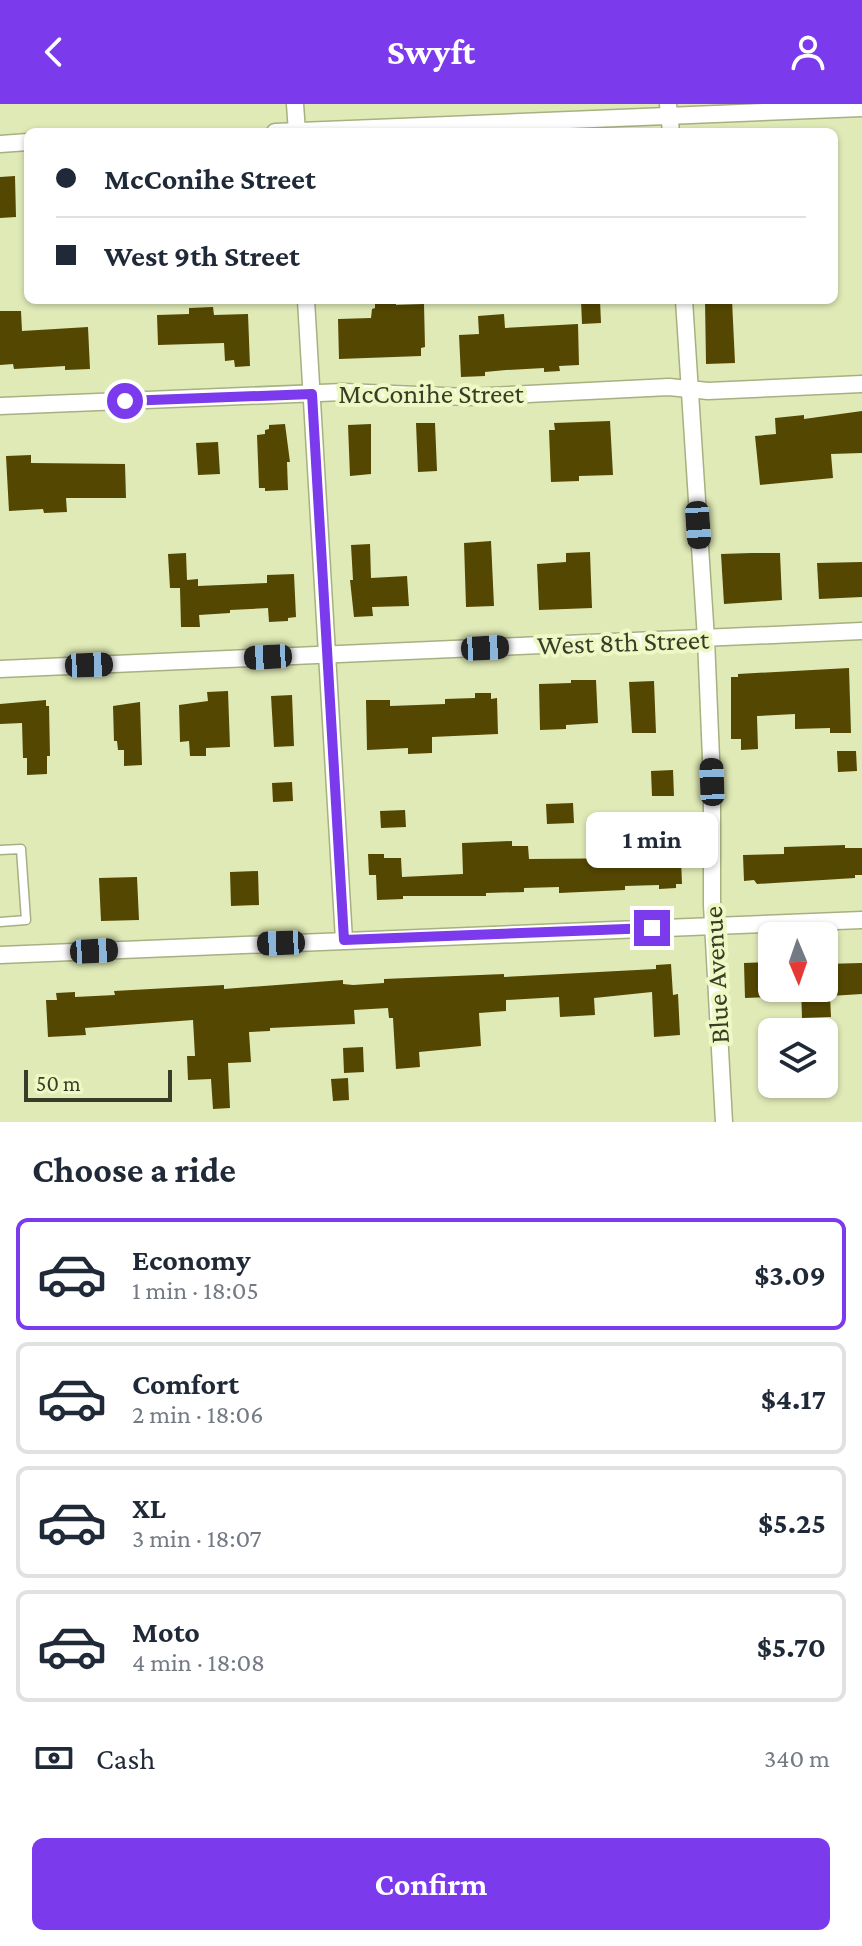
<!DOCTYPE html>
<meta charset="utf-8">
<style>
body{margin:0;font-family:"Crimson Pro",serif;background:#f2f2f3;color:#1f2937;height:100vh;display:flex;flex-direction:column;font-size:30px;white-space:nowrap}
*{box-sizing:border-box;margin:0}
p{font-size:26px;color:#747a83}
.icon{flex:none;width:44px;height:44px;fill:none;stroke:currentColor;stroke-width:2;stroke-linecap:round;stroke-linejoin:round}
.map{position:relative;height:1018px;overflow:hidden}
.panel{display:flex;flex-direction:column;background:#fff;flex:1}
.panel>*{flex:none}
.top-card{position:absolute;left:24px;top:24px;width:814px;height:176px;border-radius:12px;box-shadow:0 2px 6px #0004;display:grid;align-content:center;height:176px;padding:0 32px;background:#fff}
.needle{width:52px;rotate:178deg}
.tools{position:absolute;left:758px;top:818px;display:grid;gap:16px}
.tools a{display:grid;place-items:center;width:80px;height:80px;border-radius:12px;background:#fff;box-shadow:0 2px 6px #0004;font-size:40px}
.scale{position:absolute;left:24px;bottom:20px;width:148px;box-sizing:border-box;padding-left:8px;border:4px solid #393d28;border-top:0;font-size:22px;line-height:28px;white-space:nowrap;color:#393d28;-webkit-text-stroke:6px #edf8c4;paint-order:stroke}
.end{position:absolute;width:36px;height:36px;margin:-18px;border:10px solid #7c3aed;background:#fff;box-shadow:0 0 0 4px #fff}
.from{border-radius:50%}
.bubble{position:absolute;height:56px;border-radius:12px;background:#fff;box-shadow:0 2px 6px #0004;font-size:26px;font-weight:700;line-height:56px;text-align:center}
.car{position:absolute;width:24px;height:48px;margin:-24px -12px;border-radius:10px;box-shadow:0 0 6px 2px #0007;background:linear-gradient(#222 24%,#8ab4d8 0 40%,#222 0 76%,#8ab4d8 0 86%,#222 0)}
.top-card b{display:flex;align-items:center;gap:28px;height:76px;font-size:30px}
.top-card b+b{border-top:2px solid #e0e1e3}
.top-card i{width:20px;height:20px;background:#1f2937}
ul{padding:0;list-style:none}
li{display:flex;align-items:center;gap:24px;height:112px;margin:0 16px 12px;padding:0 16px;border:4px solid #e0e1e3;border-radius:12px}
li div{flex:1}
li b{display:block;font-size:30px}
li em{font-style:normal;font-weight:700}
li.current{border-color:#7c3aed}
li>.icon{width:72px;height:72px;stroke-width:1.5}
h2{padding:0 32px;font-size:36px;line-height:96px}
.pay{display:flex;align-items:center;gap:20px;height:88px;padding:0 32px;font-size:30px}
.pay p{margin-inline-start:auto}
.button{display:flex;gap:16px;margin-top:auto;padding:16px 32px}
.button a{flex:1;height:92px;border-radius:12px;background:#7c3aed;color:#fff;font-size:32px;font-weight:700;line-height:92px;text-align:center}
header{display:flex;justify-content:space-between;align-items:center;height:104px;padding:0 32px;background:#7c3aed;color:#fff;font-size:36px;font-weight:700}
.map>svg:first-child{display:block}
.building{fill:#544701}
.lines{fill:none;stroke-linecap:round;stroke-linejoin:round}
.service-casing{stroke:#a7b080;stroke-width:11}
.minor-casing{stroke:#a7b080;stroke-width:19}
.service{stroke:#fff;stroke-width:8}
.minor{stroke:#fff;stroke-width:16}
.route{stroke:#7c3aed;stroke-width:10}
.labels{text-anchor:middle;dominant-baseline:central;stroke-width:8;stroke-linejoin:round;paint-order:stroke}
.street-label{font-size:28px;fill:#393d28;stroke:#edf8c4}
</style>
<header><svg class="icon" aria-label="back" viewBox="0 0 24 24"><path d="M15 5l-7 7 7 7"/></svg>Swyft<svg class="icon" aria-label="person" viewBox="0 0 24 24"><circle cx="12" cy="8" r="4"/><path d="M4 21q1-7 8-7t8 7"/></svg></header>
<div class="map">
<svg width="862" height="1018" viewBox="0 0 862 1018">
<rect width="100%" height="100%" fill="#e0eab7"/>
<g class="building">
<polygon points="15,72 16,113 0,114 0,73"/>
<polygon points="396,196 396,201 424,200 425,243 421,244 421,252 339,255 338,215 371,214 372,205 375,204 375,197"/>
<polygon points="581,196 600,196 601,219 582,220"/>
<polygon points="705,196 732,196 735,259 706,260"/>
<polygon points="213,203 214,211 248,210 250,262 235,263 234,256 225,257 224,239 158,241 157,211 189,210 189,204"/>
<polygon points="0,207 21,207 22,227 88,223 90,265 65,266 65,262 14,265 13,260 0,261"/>
<polygon points="504,210 505,224 578,220 579,261 559,262 560,267 544,268 544,264 506,266 485,268 485,272 461,273 459,231 479,230 478,212"/>
<polygon points="862,307 862,349 831,350 833,374 760,381 755,332 776,330 775,314 804,311 804,315"/>
<polygon points="610,317 613,371 579,372 579,377 551,378 549,326 555,326 554,319"/>
<polygon points="416,319 435,319 437,367 418,368"/>
<polygon points="285,320 290,358 287,358 288,386 265,387 265,384 259,384 257,331 265,330 265,326 269,325 269,321"/>
<polygon points="371,320 371,370 350,372 348,321"/>
<polygon points="218,338 220,370 198,371 196,339"/>
<polygon points="31,351 31,359 125,360 126,394 66,394 67,408 44,409 43,405 9,407 6,352"/>
<polygon points="491,437 494,502 466,503 464,439"/>
<polygon points="370,440 371,474 407,472 409,502 372,503 373,512 354,513 350,476 353,476 351,441"/>
<polygon points="590,448 592,504 539,506 537,460 566,458 566,449"/>
<polygon points="186,449 187,476 198,475 198,482 267,479 267,471 294,470 296,513 288,514 288,517 269,518 268,504 230,506 230,509 199,511 200,523 181,523 180,484 170,484 168,450"/>
<polygon points="751,449 780,449 782,496 724,500 721,450"/>
<polygon points="862,458 862,493 819,495 817,459"/>
<polygon points="849,564 851,629 830,629 830,624 795,625 795,610 757,612 758,645 741,646 741,635 731,635 731,573 738,573 738,570"/>
<polygon points="571,576 596,576 598,619 566,621 566,625 540,626 539,580 571,579"/>
<polygon points="654,577 656,629 632,629 629,578"/>
<polygon points="228,587 230,643 206,644 206,652 190,652 189,637 180,638 179,601 208,597 207,588"/>
<polygon points="475,589 491,589 491,595 497,594 498,630 432,633 432,649 408,650 408,644 367,646 366,596 390,596 390,602 445,600 445,595 475,594"/>
<polygon points="292,591 294,642 274,643 271,592"/>
<polygon points="46,596 46,602 49,602 50,652 47,652 47,670 27,671 27,654 23,654 22,619 0,620 0,600"/>
<polygon points="140,598 142,661 124,662 124,646 118,646 117,637 114,637 113,602"/>
<polygon points="837,647 856,647 857,667 838,668"/>
<polygon points="673,666 674,692 652,692 651,667"/>
<polygon points="292,678 293,697 273,698 272,679"/>
<polygon points="573,699 574,719 547,720 546,700"/>
<polygon points="405,706 406,723 381,724 380,707"/>
<polygon points="680,731 682,780 676,780 676,784 659,785 659,781 625,782 625,786 559,789 559,783 524,784 524,788 486,789 486,792 403,792 403,795 377,796 376,771 369,771 368,750 384,750 384,754 401,754 402,773 463,770 462,739 512,737 512,742 528,742 529,755 650,754 650,732"/>
<polygon points="845,741 845,744 862,744 862,771 855,771 855,774 757,780 754,776 744,777 743,751 784,750 784,743"/>
<polygon points="258,767 259,801 231,802 230,768"/>
<polygon points="137,773 139,816 101,817 99,774"/>
<polygon points="772,858 772,893 745,894 744,859"/>
<polygon points="862,859 862,890 830,892 831,913 802,914 801,884 824,884 824,860"/>
<polygon points="671,860 673,891 678,890 680,931 654,933 652,888 594,894 595,911 560,913 559,893 506,896 506,907 479,909 481,942 419,948 420,963 396,965 393,914 389,914 388,904 354,906 355,920 270,924 270,927 249,928 251,958 228,959 230,1004 213,1005 211,975 188,976 187,952 195,952 193,916 85,924 86,931 48,933 46,896 57,896 56,889 75,888 75,893 115,891 114,887 224,881 224,885 343,876 343,880 353,881 384,879 384,875 504,870 504,873 656,865 656,861"/>
<polygon points="363,943 364,968 344,969 343,944"/>
<polygon points="348,974 349,996 333,997 331,975"/>
</g>
<g class="lines">
<defs>
<polyline id="service" points="0,746 21,745 26,816 0,818"/>
<g id="minor">
<polyline points="295,0 297,28"/>
<polyline points="668,0 671,28"/>
<polyline points="275,28 862,4"/>
<polyline points="0,40 28,38"/>
<polyline points="306,196 344,836"/>
<polyline points="684,196 706,535 712,678 712,801 724,1018"/>
<polyline points="0,302 343,288 468,293 669,283 708,287 862,280"/>
<polyline points="0,565 862,527"/>
<polyline points="0,851 862,816"/>
</g>
</defs>
<use href="#service" class="service-casing"/>
<use href="#minor" class="minor-casing"/>
<use href="#service" class="service"/>
<use href="#minor" class="minor"/>
</g>
<g class="lines">
<polyline class="route" points="125,297 312,290 344,836 652,824"/>
</g>
<g class="labels">
<g class="street-label">
<text x="431" y="289">McConihe Street</text>
<text transform="translate(623 538) rotate(-2)">West 8th Street</text>
<text transform="translate(716 871) rotate(-93)">Blue Avenue</text>
</g>
</g>
</svg>
<div class="tools">
<a><svg class="needle" viewBox="-14 -14 28 28"><path d="M0-13l5 13h-10z" fill="#e53935"/><path d="M0 13l5-13h-10z" fill="#747a83"/></svg></a>
<a><svg class="icon" aria-label="layers" viewBox="0 0 24 24"><path d="M12 4l9 5-9 5-9-5zM3 14l9 5 9-5"/></svg></a>
</div>
<div class="scale">50 m</div>
<i class="end from" style="left:125px;top:297px"></i>
<i class="end" style="left:652px;top:824px"></i>
<div class="bubble" style="left:586px;top:708px;width:132px">1 min</div>
<i class="car" style="left:698px;top:421px;rotate:176deg"></i>
<i class="car" style="left:485px;top:544px;rotate:87deg"></i>
<i class="car" style="left:268px;top:553px;rotate:267deg"></i>
<i class="car" style="left:89px;top:561px;rotate:88deg"></i>
<i class="car" style="left:712px;top:678px;rotate:358deg"></i>
<i class="car" style="left:281px;top:839px;rotate:268deg"></i>
<i class="car" style="left:94px;top:847px;rotate:87deg"></i>
<div class="top-card">
<b><i class="from"></i>McConihe Street</b>
<b><i></i>West 9th Street</b>
</div>
</div>
<section class="panel">
<h2>Choose a ride</h2>
<ul>
<li class="current"><svg class="icon" aria-label="car" viewBox="0 0 24 24"><path d="M5 17H2v-5l4-1 3-4h7l3 4 3 1v5h-3M9 17h6M6 11h13"/><circle cx="7" cy="17" r="2"/><circle cx="17" cy="17" r="2"/></svg><div><b>Economy</b><p>1 min · 18:05</p></div><em>$3.09</em></li>
<li><svg class="icon" aria-label="car" viewBox="0 0 24 24"><path d="M5 17H2v-5l4-1 3-4h7l3 4 3 1v5h-3M9 17h6M6 11h13"/><circle cx="7" cy="17" r="2"/><circle cx="17" cy="17" r="2"/></svg><div><b>Comfort</b><p>2 min · 18:06</p></div><em>$4.17</em></li>
<li><svg class="icon" aria-label="car" viewBox="0 0 24 24"><path d="M5 17H2v-5l4-1 3-4h7l3 4 3 1v5h-3M9 17h6M6 11h13"/><circle cx="7" cy="17" r="2"/><circle cx="17" cy="17" r="2"/></svg><div><b>XL</b><p>3 min · 18:07</p></div><em>$5.25</em></li>
<li><svg class="icon" aria-label="car" viewBox="0 0 24 24"><path d="M5 17H2v-5l4-1 3-4h7l3 4 3 1v5h-3M9 17h6M6 11h13"/><circle cx="7" cy="17" r="2"/><circle cx="17" cy="17" r="2"/></svg><div><b>Moto</b><p>4 min · 18:08</p></div><em>$5.70</em></li>
</ul>
<div class="pay"><svg class="icon" aria-label="cash" viewBox="0 0 24 24"><path d="M3 7h18v10H3z"/><circle cx="12" cy="12" r="2"/></svg>Cash<p>340 m</p></div>
<div class="button"><a>Confirm</a></div>
</section>
